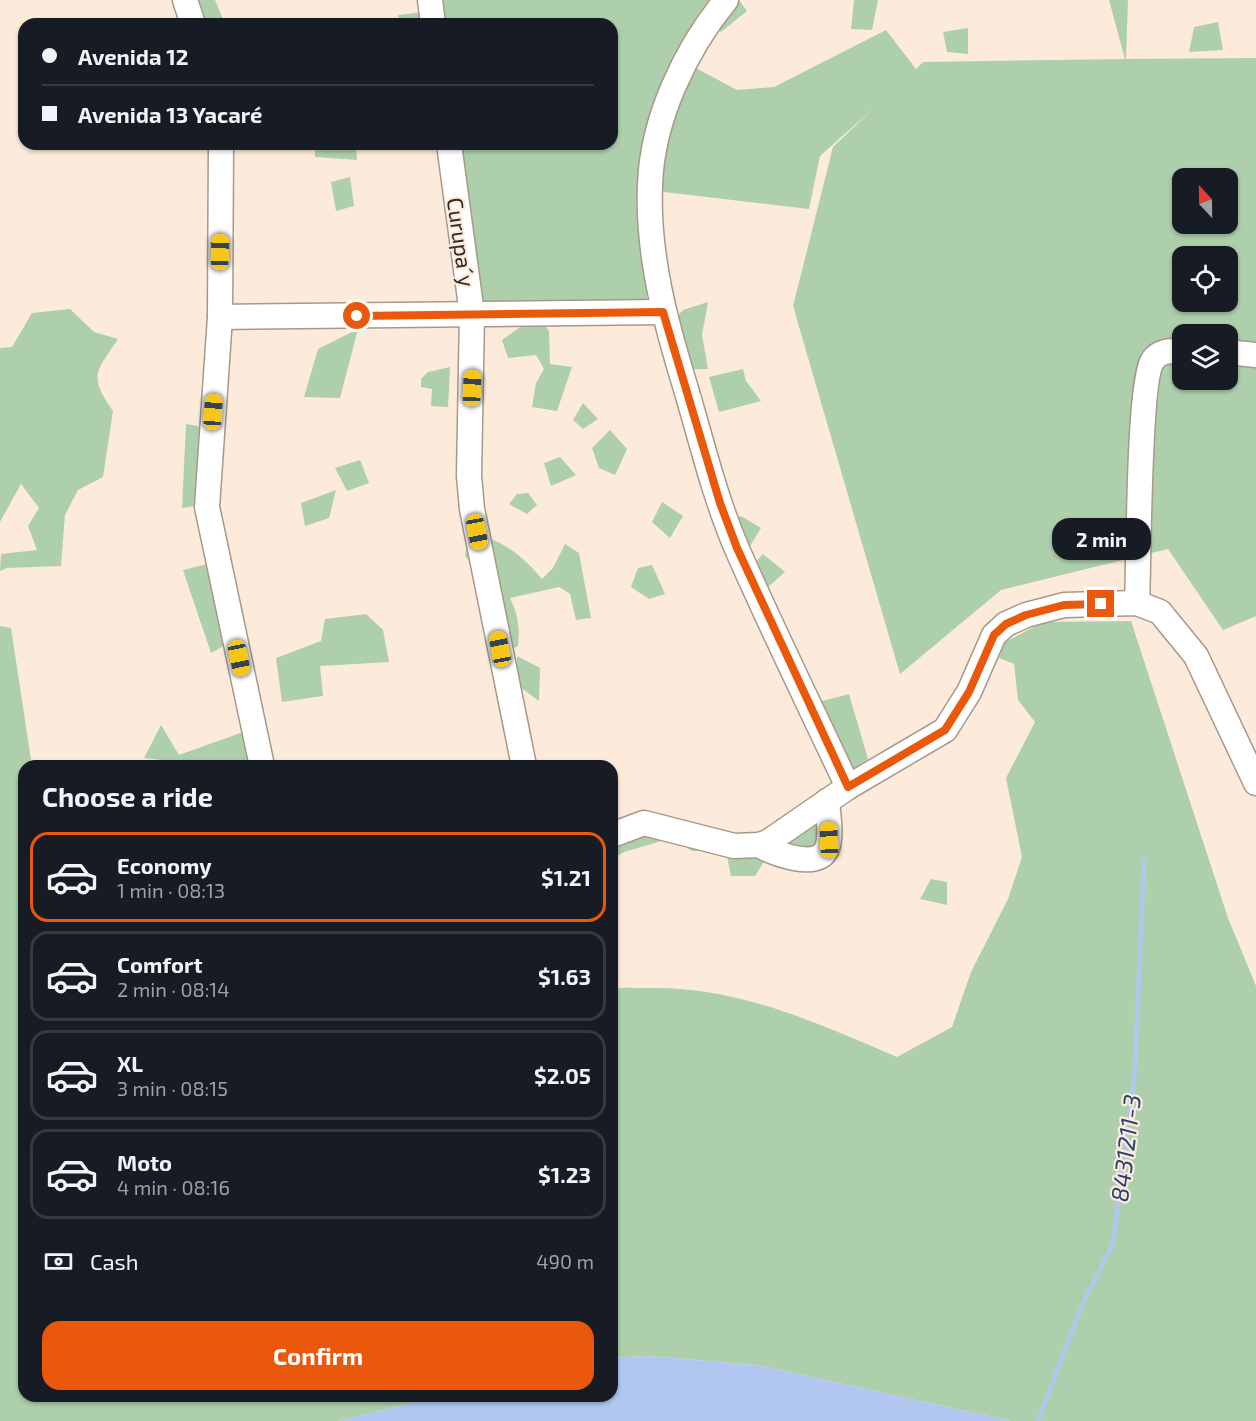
<!DOCTYPE html>
<meta charset="utf-8">
<style>
body{margin:0;font-family:"Exo 2",sans-serif;background:#242831;color:#f1f3f6;height:100vh;display:flex;flex-direction:column;font-size:22px;white-space:nowrap}
*{box-sizing:border-box;margin:0}
p{font-size:20px;color:#9ea1a6}
.icon{flex:none;width:33px;height:33px;fill:none;stroke:currentColor;stroke-width:2;stroke-linecap:round;stroke-linejoin:round}
.map{position:relative;flex:1;overflow:hidden}
.details{position:absolute;left:18px;top:760px;width:600px;height:642px;display:flex;flex-direction:column;background:#171b24;border-radius:18px;box-shadow:0 2px 4px #0004}
.details>*{flex:none}
.guide{position:absolute;left:18px;top:18px;width:600px;height:132px;border-radius:18px;box-shadow:0 2px 4px #0004;display:grid;align-content:center;height:132px;padding:0 24px;background:#171b24}
.needle{width:39px;rotate:338deg}
.buttons{position:absolute;left:1172px;top:168px;display:grid;gap:12px}
.buttons a{display:grid;place-items:center;width:66px;height:66px;border-radius:12px;background:#171b24;box-shadow:0 2px 4px #0004;font-size:30px}
.end{position:absolute;width:27px;height:27px;margin:-14px;border:8px solid #ea580c;background:#fff;box-shadow:0 0 0 3px #fff}
.from{border-radius:50%}
.bubble{position:absolute;height:42px;border-radius:18px;background:#171b24;box-shadow:0 2px 4px #0004;font-size:20px;font-weight:700;line-height:42px;text-align:center}
.car{position:absolute;width:18px;height:36px;margin:-18px -9px;border-radius:8px;box-shadow:0 0 4px 2px #0007;background:linear-gradient(#f5c518 24%,#345 0 40%,#f5c518 0 76%,#345 0 86%,#f5c518 0)}
.guide b{display:flex;align-items:center;gap:21px;height:57px;font-size:22px}
.guide b+b{border-top:2px solid #363941}
.guide i{width:15px;height:15px;background:#f1f3f6}
ul{padding:0;list-style:none}
li{display:flex;align-items:center;gap:18px;height:90px;margin:0 12px 9px;padding:0 12px;border:3px solid #363941;border-radius:18px}
li div{flex:1}
li b{display:block;font-size:22px}
li em{font-style:normal;font-weight:700}
li.on{border-color:#ea580c}
li>.icon{width:54px;height:54px;stroke-width:1.5}
h2{padding:0 24px;font-size:27px;line-height:72px}
.pay{display:flex;align-items:center;gap:15px;height:66px;padding:0 24px;font-size:22px}
.pay p{margin-inline-start:auto}
.button{display:flex;gap:12px;margin-top:auto;padding:12px 24px}
.button a{flex:1;height:69px;border-radius:18px;background:#ea580c;color:#fff;font-size:24px;font-weight:700;line-height:69px;text-align:center}
.map>svg:first-child{display:block}
.green{fill:#aecfac;fill-rule:evenodd}
.water{fill:#b1c7ef}
.lines{fill:none;stroke-linecap:round;stroke-linejoin:round}
.stream{stroke:#b1c7ef;stroke-width:4.5}
.minor-casing{stroke:#a89889;stroke-width:27}
.minor{stroke:#fff;stroke-width:24}
.route{stroke:#ea580c;stroke-width:8}
.labels{text-anchor:middle;dominant-baseline:central;stroke-width:4.5;stroke-linejoin:round;paint-order:stroke}
.street-label{font-size:22px;fill:#302a23;stroke:#fcebdb}
.water-label{font-size:24px;font-style:italic;fill:#284174;stroke:#fcebdb}
</style>
<div class="map">
<svg width="1256" height="1421" viewBox="0 0 1256 1421">
<rect width="100%" height="100%" fill="#fcebdb"/>
<g class="green">
<polygon points="188,0 215,0 225,24 200,24"/>
<polygon points="434,0 722,0 647,158 647,301 474,303 453,144 612,144 612,24 437,24"/>
<polygon points="728,0 739,0 747,11 721,32 710,21"/>
<polygon points="854,0 878,0 872,30 851,29"/>
<path d="M1109,0H1128L1126,59L1256,58V616L1223,630L1168,549L1001,590L900,674L793,306L833,147L874,108L820,156L809,209L656,191L669,121L692,66L737,90L774,87L886,30L916,69L923,62L1125,59ZM1182,178H1227V224H1182ZM1182,256H1227V302H1182ZM1182,334H1227V380H1182Z"/>
<polygon points="422,12 426,24 400,24 398,15"/>
<polygon points="1218,22 1223,50 1189,52 1194,27"/>
<polygon points="968,28 968,54 947,52 943,32"/>
<polygon points="315,144 356,144 357,160 315,157"/>
<polygon points="350,177 354,206 336,211 331,182"/>
<polygon points="708,302 702,335 708,369 678,370 670,323 683,310"/>
<path d="M70,309L94,332L118,339C96,372 88,376 113,411L103,477L78,490L65,515L61,566L7,568L0,571L1,554L37,550L28,526L39,508L21,484L0,522V348L12,347L32,313Z"/>
<polygon points="537,315 549,331 550,364 572,367 557,411 532,407 536,383 544,369 536,355 508,358 502,340"/>
<polygon points="358,329 340,398 304,397 318,349"/>
<polygon points="450,367 448,407 431,406 432,389 421,387 421,379 428,372"/>
<polygon points="743,369 746,381 761,401 719,412 709,377"/>
<polygon points="583,403 598,419 583,429 573,420"/>
<polygon points="186,424 203,427 202,505 182,508"/>
<polygon points="610,430 627,449 615,475 599,468 592,448"/>
<polygon points="560,457 576,475 551,486 544,463"/>
<polygon points="360,460 369,483 347,491 335,468"/>
<polygon points="336,490 329,518 305,526 301,503"/>
<polygon points="528,493 537,505 527,514 509,504 517,494"/>
<polygon points="662,502 683,516 670,538 652,522"/>
<polygon points="741,516 761,528 750,546 733,520"/>
<path d="M468,533C499,537 522,555 542,579L553,568L565,544L579,553L591,618L576,620L570,594L559,587L510,598C518,615 520,627 518,646L508,651L500,600L465,556Z"/>
<polygon points="763,554 785,572 768,587 753,565"/>
<polygon points="207,564 224,646 211,653 183,570"/>
<polygon points="652,565 665,594 649,599 631,587 638,568"/>
<polygon points="366,614 383,630 389,662 320,666 323,696 282,702 276,658 321,641 325,619"/>
<path d="M1131,621L1228,918L1256,986V1421H1011L757,1365L647,1356L612,1358V989C624,987 637,988 649,988C738,986 817,1023 897,1057L952,1027L971,972L1008,899L1022,857L1006,778L1035,722L1018,700L1014,664L999,658L1005,642L1043,622Z"/>
<polygon points="0,626 11,628 32,766 24,766 24,1396 436,1397 338,1421 0,1421"/>
<polygon points="517,656 540,668 539,701 516,684"/>
<polygon points="849,694 868,759 848,772 818,702"/>
<polygon points="161,725 179,755 243,732 250,766 215,766 144,758"/>
<polygon points="819,817 836,821 809,859 769,854 755,876 731,876 726,851 692,851 672,838 624,852 612,859 612,845 648,830 750,852"/>
<polygon points="931,879 947,882 947,905 920,899"/>
</g>
<polygon class="water" points="647,1356 757,1365 1011,1421 338,1421 436,1397 612,1396 612,1358"/>
<g class="lines">
<polyline class="stream" points="1038,1421 1081,1308 1113,1244 1135,1069 1144,860"/>
<defs>
<g id="minor">
<polyline points="185,0 193,24"/>
<polyline points="430,0 433,24"/>
<path d="M726,0C685,50 652,120 650,185C647,255 666,324 686,389C702,443 715,498 737,549C772,629 811,708 848,787"/>
<polyline points="221,144 220,317 207,507 262,766"/>
<polyline points="449,144 472,314 469,476 472,509 524,766"/>
<polyline points="220,317 663,312"/>
<polyline points="1227,352 1256,355"/>
<path d="M1137,603C1139,566 1138,380 1153,360C1160,350 1171,351 1182,351"/>
<polyline points="612,835 644,823 734,846 759,845 768,842 848,787 945,730 969,692 994,635 1006,624 1026,615 1064,605 1137,603 1160,612 1196,656 1256,783"/>
<path d="M759,845C773,853 819,871 827,848C832,835 828,815 827,801"/>
</g>
</defs>
<use href="#minor" class="minor-casing"/>
<use href="#minor" class="minor"/>
</g>
<g class="lines">
<polyline class="route" points="357,316 663,312 720,503 737,548 848,787 945,730 969,692 994,635 1006,624 1026,615 1064,605 1101,604"/>
</g>
<g class="labels">
<g class="street-label">
<text transform="translate(462 242) rotate(82)">Curupa´y</text>
</g>
<g class="water-label">
<text transform="translate(1125 1148) rotate(-83)">8431211-3</text>
</g>
</g>
</svg>
<div class="buttons">
<a><svg class="needle" viewBox="-14 -14 28 28"><path d="M0-13l5 13h-10z" fill="#e53935"/><path d="M0 13l5-13h-10z" fill="#9ea1a6"/></svg></a>
<a><svg class="icon" aria-label="locate" viewBox="0 0 24 24"><circle cx="12" cy="12" r="6"/><path d="M12 2v4M12 18v4M2 12h4M18 12h4"/></svg></a>
<a><svg class="icon" aria-label="layers" viewBox="0 0 24 24"><path d="M12 4l9 5-9 5-9-5zM3 14l9 5 9-5"/></svg></a>
</div>
<i class="end from" style="left:357px;top:316px"></i>
<i class="end" style="left:1101px;top:604px"></i>
<div class="bubble" style="left:1052px;top:518px;width:99px">2 min</div>
<i class="car" style="left:220px;top:252px;rotate:1deg"></i>
<i class="car" style="left:472px;top:388px;rotate:2deg"></i>
<i class="car" style="left:213px;top:412px;rotate:4deg"></i>
<i class="car" style="left:477px;top:532px;rotate:169deg"></i>
<i class="car" style="left:500px;top:649px;rotate:349deg"></i>
<i class="car" style="left:239px;top:658px;rotate:168deg"></i>
<i class="car" style="left:829px;top:840px;rotate:358deg"></i>
<div class="guide">
<b><i class="from"></i>Avenida 12</b>
<b><i></i>Avenida 13 Yacaré</b>
</div>
<section class="details">
<h2>Choose a ride</h2>
<ul>
<li class="on"><svg class="icon" aria-label="car" viewBox="0 0 24 24"><path d="M5 17H2v-5l4-1 3-4h7l3 4 3 1v5h-3M9 17h6M6 11h13"/><circle cx="7" cy="17" r="2"/><circle cx="17" cy="17" r="2"/></svg><div><b>Economy</b><p>1 min · 08:13</p></div><em>$1.21</em></li>
<li><svg class="icon" aria-label="car" viewBox="0 0 24 24"><path d="M5 17H2v-5l4-1 3-4h7l3 4 3 1v5h-3M9 17h6M6 11h13"/><circle cx="7" cy="17" r="2"/><circle cx="17" cy="17" r="2"/></svg><div><b>Comfort</b><p>2 min · 08:14</p></div><em>$1.63</em></li>
<li><svg class="icon" aria-label="car" viewBox="0 0 24 24"><path d="M5 17H2v-5l4-1 3-4h7l3 4 3 1v5h-3M9 17h6M6 11h13"/><circle cx="7" cy="17" r="2"/><circle cx="17" cy="17" r="2"/></svg><div><b>XL</b><p>3 min · 08:15</p></div><em>$2.05</em></li>
<li><svg class="icon" aria-label="car" viewBox="0 0 24 24"><path d="M5 17H2v-5l4-1 3-4h7l3 4 3 1v5h-3M9 17h6M6 11h13"/><circle cx="7" cy="17" r="2"/><circle cx="17" cy="17" r="2"/></svg><div><b>Moto</b><p>4 min · 08:16</p></div><em>$1.23</em></li>
</ul>
<div class="pay"><svg class="icon" aria-label="cash" viewBox="0 0 24 24"><path d="M3 7h18v10H3z"/><circle cx="12" cy="12" r="2"/></svg>Cash<p>490 m</p></div>
<div class="button"><a>Confirm</a></div>
</section>
</div>
